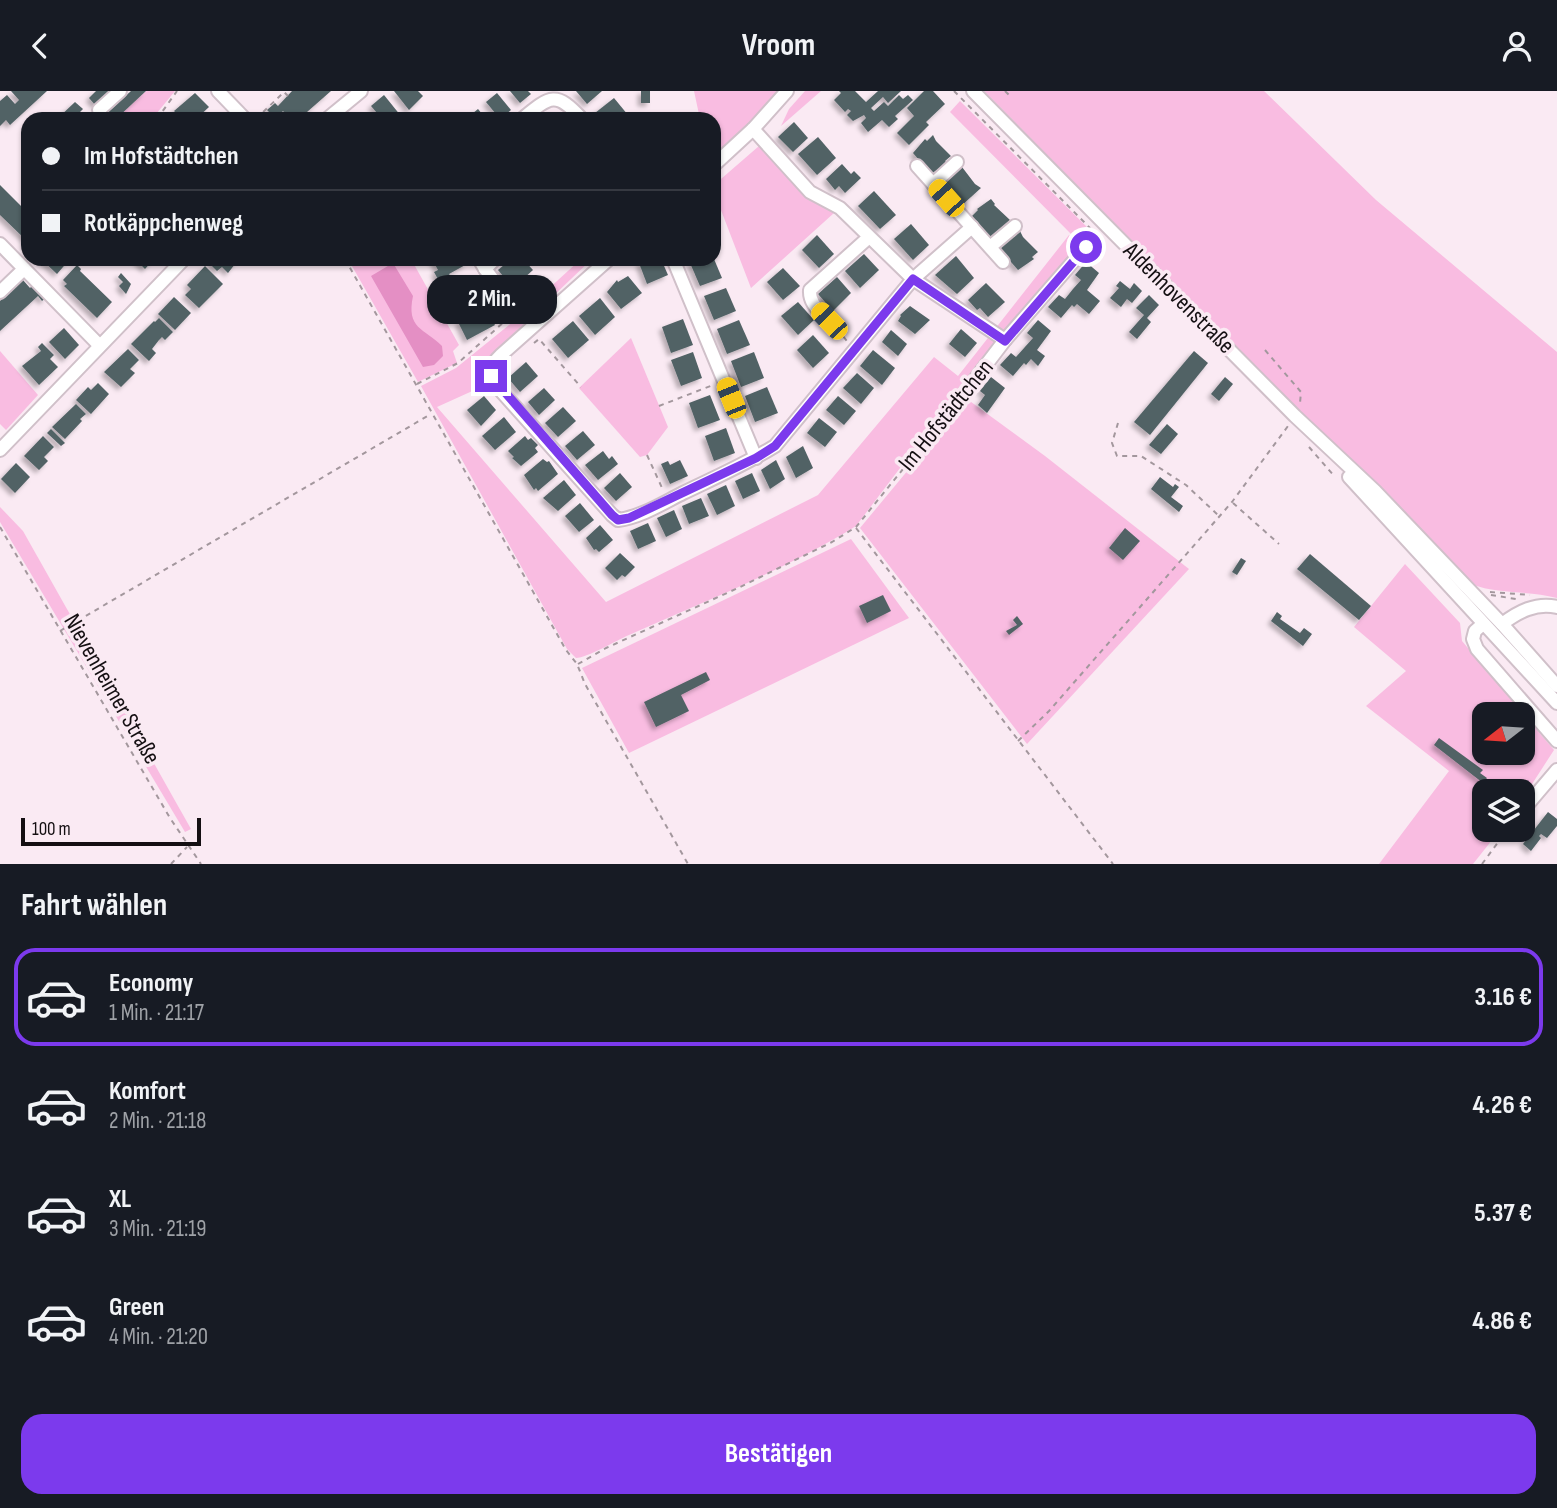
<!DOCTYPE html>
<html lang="de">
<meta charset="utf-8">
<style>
body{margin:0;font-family:"Sofia Sans Condensed",sans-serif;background:#20242c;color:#f1f3f6;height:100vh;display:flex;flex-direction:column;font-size:26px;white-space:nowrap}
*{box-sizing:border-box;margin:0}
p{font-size:23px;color:#9ea1a6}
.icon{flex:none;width:38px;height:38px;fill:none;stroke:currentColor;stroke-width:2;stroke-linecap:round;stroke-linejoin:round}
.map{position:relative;height:773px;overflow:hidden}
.side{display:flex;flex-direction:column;background:#171b24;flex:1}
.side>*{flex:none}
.banner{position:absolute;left:21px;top:21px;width:700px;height:154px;border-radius:21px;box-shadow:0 2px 5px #0004;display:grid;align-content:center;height:154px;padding:0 21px;background:#171b24}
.needle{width:46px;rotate:253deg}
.controls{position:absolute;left:1472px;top:611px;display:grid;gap:14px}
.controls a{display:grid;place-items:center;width:63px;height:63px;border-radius:14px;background:#171b24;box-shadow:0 2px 5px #0004;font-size:35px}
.scale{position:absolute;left:21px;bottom:18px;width:180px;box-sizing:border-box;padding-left:7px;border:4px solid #140f12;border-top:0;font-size:19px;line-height:24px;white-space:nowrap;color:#140f12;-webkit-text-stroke:5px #faeaf3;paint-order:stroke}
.end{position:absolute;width:32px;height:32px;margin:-16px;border:9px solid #7c3aed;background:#fff;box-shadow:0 0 0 4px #fff}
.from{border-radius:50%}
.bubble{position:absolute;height:49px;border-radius:21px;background:#171b24;box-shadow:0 2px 5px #0004;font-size:23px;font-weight:700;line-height:49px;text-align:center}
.car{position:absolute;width:21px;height:42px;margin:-21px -10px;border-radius:9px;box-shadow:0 0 5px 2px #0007;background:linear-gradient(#f5c518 24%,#345 0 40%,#f5c518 0 76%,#345 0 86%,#f5c518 0)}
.banner b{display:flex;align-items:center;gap:24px;height:66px;font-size:26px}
.banner b+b{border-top:2px solid #363941}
.banner i{width:18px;height:18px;background:#f1f3f6}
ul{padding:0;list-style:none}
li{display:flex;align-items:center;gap:21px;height:98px;margin:0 14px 10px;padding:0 7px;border:4px solid transparent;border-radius:21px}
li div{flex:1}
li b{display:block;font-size:26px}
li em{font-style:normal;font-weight:700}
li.current{border-color:#7c3aed}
li>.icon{width:63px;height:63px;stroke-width:1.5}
h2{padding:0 21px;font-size:32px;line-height:84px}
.primary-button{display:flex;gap:14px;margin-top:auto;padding:14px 21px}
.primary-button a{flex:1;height:80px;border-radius:21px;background:#7c3aed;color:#fff;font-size:28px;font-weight:700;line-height:80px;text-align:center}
header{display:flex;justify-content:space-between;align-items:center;height:91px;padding:0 21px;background:#171b24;font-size:32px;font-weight:700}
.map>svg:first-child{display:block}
.green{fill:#f9bce1;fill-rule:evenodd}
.water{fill:#e48fc4}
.building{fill:#516265;filter:url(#shadow)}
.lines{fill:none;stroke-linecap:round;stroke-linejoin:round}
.minor-casing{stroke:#d0c0c9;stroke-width:16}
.path{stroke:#a3979d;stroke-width:2;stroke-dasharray:5 5;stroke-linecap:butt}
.minor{stroke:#fff;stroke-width:12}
.route{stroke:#7c3aed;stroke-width:9}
.labels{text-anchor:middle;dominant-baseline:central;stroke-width:7;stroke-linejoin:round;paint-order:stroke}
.street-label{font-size:24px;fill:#140f12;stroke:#faeaf3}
</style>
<header><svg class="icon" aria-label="back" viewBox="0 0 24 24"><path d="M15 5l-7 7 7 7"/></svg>Vroom<svg class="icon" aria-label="person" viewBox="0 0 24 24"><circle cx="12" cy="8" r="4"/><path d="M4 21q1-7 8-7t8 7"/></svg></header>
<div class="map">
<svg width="1557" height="773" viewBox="0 0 1557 773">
<defs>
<filter id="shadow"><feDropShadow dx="-3.5" dy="3.5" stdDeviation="2" flood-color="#0004"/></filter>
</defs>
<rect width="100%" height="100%" fill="#faeaf3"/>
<g class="green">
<polygon points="146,0 175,0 152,28 116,28"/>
<polygon points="694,0 780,0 756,28 714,64 714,28 700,28"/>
<polygon points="805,0 821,0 781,35 789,18"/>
<path d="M984,0H1264L1376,109L1557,261V507C1529,499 1499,504 1471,493Z"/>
<polygon points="960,10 1095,144 1077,149 950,21"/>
<polygon points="759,55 806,106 834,122 751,197 714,101 714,94"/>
<path d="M1069,144L1081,154L992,256L856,435C785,479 705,510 629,544C617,549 587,567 576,567L567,558L421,295L456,277L509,234L581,168H592L484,271L479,297L437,316L606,511L818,404L934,266L958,285Z"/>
<polygon points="348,168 411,168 459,254 453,260 457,272 418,291"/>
<polygon points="631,247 668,336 647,364 640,366 579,297"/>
<polygon points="0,260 38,304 6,339 0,333"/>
<polygon points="967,308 1045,365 1189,478 1027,653 860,437"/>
<polygon points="0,416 23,440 191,738 185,741 0,431"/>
<polygon points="851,448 909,527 629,662 582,577"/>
<path d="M1405,473L1460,532L1462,550L1554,659L1523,707L1522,700H1484V738L1500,739L1473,773H1379L1449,680L1366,615L1406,580L1354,536ZM1484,623H1522V662H1484Z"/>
</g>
<path class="water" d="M393,172L413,205C406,238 424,237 442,255L443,265L434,274L423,276L371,185Z"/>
<g class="building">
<polygon points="11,0 47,0 10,34 6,29 0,35 0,10 7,4 15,13 19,9"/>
<polygon points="96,0 112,0 96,15 89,7"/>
<polygon points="131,0 146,0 116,28 109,28 105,24"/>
<polygon points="292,0 331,0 299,28 291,28 283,20 275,27 267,19 275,12 278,15"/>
<polygon points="394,0 418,0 423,5 409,19"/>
<polygon points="510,0 528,0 531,3 520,12"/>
<polygon points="576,0 602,0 587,13"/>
<rect x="641" y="0" width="9" height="12"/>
<polygon points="839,0 855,0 866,11 878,0 901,0 888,12 883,6 871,17 874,20 884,11 888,15 899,4 903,8 908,4 913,9 895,25 898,28 889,36 882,29 868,41 861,32 866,27 864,24 853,30 847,24 851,20 848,18 845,21 834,9 841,2"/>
<polygon points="924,0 933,0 945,13 926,31 929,34 909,54 897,42 914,25 907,17"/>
<polygon points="195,2 209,16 196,28 182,28 174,20"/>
<polygon points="497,2 511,19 500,28 486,11"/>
<polygon points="384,4 401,25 397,28 382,28 371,15"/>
<polygon points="614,7 628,24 623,28 600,28 595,22"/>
<polygon points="75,11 83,18 75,26 72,28 57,28"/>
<polygon points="478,18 486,28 468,28 467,27"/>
<polygon points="794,31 808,47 793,61 778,46"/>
<polygon points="933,44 936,50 951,65 945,70 947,72 931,83 913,62 925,48 927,50"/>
<polygon points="818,46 836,67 817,84 798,63"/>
<polygon points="842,73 851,83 854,80 861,87 845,102 839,95 835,99 826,88"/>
<polygon points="962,76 975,93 981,97 961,115 942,94 949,87 948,86"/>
<polygon points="0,94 26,120 28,118 28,156 25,152 27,150 0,124"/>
<polygon points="874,100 896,124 880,138 858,115"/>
<polygon points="991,108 995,113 994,114 1010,129 998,141 989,147 971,126 978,119 977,118"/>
<polygon points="911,133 929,154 913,169 894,148"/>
<polygon points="1020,140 1023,146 1038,161 1032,166 1034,168 1018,179 1011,171 1009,172 1000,158 1012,144 1014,146"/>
<polygon points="817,144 834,163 819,177 802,159"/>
<polygon points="864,163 879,179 860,197 845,180"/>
<polygon points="956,165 974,187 957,203 935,184"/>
<polygon points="41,168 68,168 69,169 57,183"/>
<polygon points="135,168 154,168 145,178"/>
<polygon points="214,168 239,168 228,182 222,176 217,180 210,173"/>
<polygon points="432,168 464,168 467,173 449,183 451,186 440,192 434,181 438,179"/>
<polygon points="511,168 523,168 533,179 513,197 498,179"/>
<polygon points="649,168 661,168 668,184 647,193 639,172"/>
<polygon points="700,168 714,168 722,187 700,195 690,172"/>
<polygon points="1086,171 1099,182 1087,199 1100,210 1089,223 1077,213 1074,216 1072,214 1061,227 1048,216 1059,204 1065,208 1073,198 1081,189 1075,184"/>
<polygon points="77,174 81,178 80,180 112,211 97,227 64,195 67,193 63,189"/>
<polygon points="205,175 223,193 199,217 185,204 191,198 187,194"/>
<polygon points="783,177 800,195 783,209 767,191"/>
<polygon points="121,182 131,193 126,203 119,195 123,191 118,186"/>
<polygon points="628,185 642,202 621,218 607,201 617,189 618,191"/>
<polygon points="837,186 851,202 833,220 818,203"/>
<polygon points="23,189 30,197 34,193 47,206 42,210 38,205 0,240 0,210"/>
<polygon points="475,189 483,204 464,215 456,200"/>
<polygon points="1120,190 1130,198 1134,192 1142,200 1132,212 1127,208 1121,216 1110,207 1119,197 1116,195"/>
<polygon points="986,192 1005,211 988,226 980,217 977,219 968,209"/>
<polygon points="726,197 736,220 714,229 704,205"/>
<polygon points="1149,204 1159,214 1147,227 1151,231 1137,248 1129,241 1144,224 1136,217"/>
<polygon points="174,206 191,222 175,239 158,223"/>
<polygon points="600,207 615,226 595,244 579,225"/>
<polygon points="503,208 511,217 507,224 497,213"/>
<polygon points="798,211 814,229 798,244 781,225"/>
<polygon points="910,215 930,229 915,243 898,230 901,225 900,224"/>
<polygon points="485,216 495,234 467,249 458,231"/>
<polygon points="159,227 173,241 165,249 162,246 159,249 152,258 156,262 149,270 131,253 154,230 155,231"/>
<polygon points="683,228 693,254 671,262 662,236"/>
<polygon points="739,229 750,254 727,263 717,238"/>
<polygon points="1038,229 1051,240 1037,259 1045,265 1038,275 1031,268 1026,274 1024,272 1013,285 1000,274 1011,262 1016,266 1033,247 1027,242"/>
<polygon points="573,230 589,249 568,267 552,248"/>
<polygon points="64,237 79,254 65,268 49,251"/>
<polygon points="961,238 977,252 965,266 949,253"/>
<polygon points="891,239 907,253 898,265 882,251"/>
<polygon points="813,244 829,262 813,277 797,259"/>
<polygon points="42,252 54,264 50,268 58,276 39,294 22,275 41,260 38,256"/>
<polygon points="128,258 139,269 130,278 135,282 121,296 104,281"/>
<polygon points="873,259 895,277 882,294 860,275"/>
<polygon points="1194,260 1208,272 1150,344 1134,331"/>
<polygon points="693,261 702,287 681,295 671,269"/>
<polygon points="754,261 764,287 741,296 731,270"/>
<polygon points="526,271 538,285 520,301 508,287"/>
<polygon points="857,282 874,297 861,313 843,297"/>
<polygon points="991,286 1005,297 987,322 978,314 985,304 980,300"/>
<polygon points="1225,286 1233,293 1219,310 1211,303"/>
<polygon points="98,292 109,303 91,323 76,309 88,296 91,299"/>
<polygon points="767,296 778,322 755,331 745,305"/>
<polygon points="544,297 555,309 539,324 528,311"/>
<polygon points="710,304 720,329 698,337 689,312"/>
<polygon points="484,305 496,319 481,335 467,319"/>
<polygon points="838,305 856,320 844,334 826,319"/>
<polygon points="76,313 86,323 80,328 82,330 65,348 52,336"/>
<polygon points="563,316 576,330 558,346 545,332"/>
<polygon points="504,326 516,341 495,359 482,345"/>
<polygon points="819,327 837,341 825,356 807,342"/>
<polygon points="1167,333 1178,343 1161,363 1149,354"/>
<polygon points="726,337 735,362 714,370 705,345"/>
<polygon points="51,338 65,352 61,355 47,342"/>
<polygon points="583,340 595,354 577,369 565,355"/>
<polygon points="43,345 54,356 44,366 48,370 39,379 24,365"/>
<polygon points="525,345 528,349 531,347 538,354 535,357 538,361 521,375 512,367 514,366 508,360"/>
<polygon points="803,355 813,377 796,387 786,366"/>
<polygon points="603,360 609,368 612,365 618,373 598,389 585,374"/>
<polygon points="543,368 547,371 549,370 558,383 538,400 536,397 534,399 524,384"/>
<polygon points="680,369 688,385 670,393 661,373 668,370 670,374"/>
<polygon points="776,369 785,388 770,398 761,379"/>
<polygon points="16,372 30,386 15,402 1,388"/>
<polygon points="620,382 632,396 616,410 604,397"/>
<polygon points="752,382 760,400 743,408 735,390"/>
<polygon points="1160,386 1173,396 1175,393 1179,396 1171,406 1183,415 1179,421 1151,398"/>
<polygon points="564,389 576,404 558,420 543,407"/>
<polygon points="726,394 735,415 717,424 707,403"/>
<polygon points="701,407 709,425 689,433 682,415"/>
<polygon points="580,412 594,429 579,441 565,425"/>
<polygon points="674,419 682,438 666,446 657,427"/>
<polygon points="648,432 656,450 638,458 630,440"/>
<polygon points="600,434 613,449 599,461 596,458 594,459 586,447"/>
<polygon points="1125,437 1140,450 1123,469 1109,457"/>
<polygon points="620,462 635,476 625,486 622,484 617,489 605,477"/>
<polygon points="1310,463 1371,515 1359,529 1297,478"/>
<polygon points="1241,467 1246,470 1237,484 1232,481"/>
<polygon points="883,504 891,520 867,532 859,515"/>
<polygon points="1277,521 1282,525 1280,528 1300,542 1304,537 1312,543 1303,555 1271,530"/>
<polygon points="1017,525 1023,533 1009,544 1006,540 1017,534 1013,529"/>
<polygon points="706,581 710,589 681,604 689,620 656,636 644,611"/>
<polygon points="1439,647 1483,679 1480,682 1487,687 1483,692 1434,654"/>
<polygon points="1501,689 1506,694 1503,698 1505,700 1495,700 1493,698"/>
<polygon points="1548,721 1557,728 1557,735 1547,747 1541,743 1539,745 1541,747 1531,760 1523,753"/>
</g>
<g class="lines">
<defs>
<g id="minor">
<polyline points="218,0 245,28"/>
<polyline points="973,0 1295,325 1375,400 1502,533 1557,595"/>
<polyline points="99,19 120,0"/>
<polyline points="327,28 361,0"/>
<path d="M522,28C551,4 556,0 582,28"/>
<polyline points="753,38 810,101 840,117 913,188 1005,249"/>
<polyline points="714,74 753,38 787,0"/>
<polyline points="917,75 1003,171"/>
<polyline points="933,93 957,71"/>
<polyline points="0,153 99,254"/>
<polyline points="990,156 1015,135"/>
<polyline points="479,168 485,178 495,168"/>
<path d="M609,168L501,264C492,273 487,279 493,291L612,424L618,429C641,426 663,412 683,402C714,387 746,373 775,355L913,188L972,136"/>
<polyline points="673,168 756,367"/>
<polyline points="485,178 501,199"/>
<polyline points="0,201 24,178"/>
<path d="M829,230C820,220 809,213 810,199L868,147"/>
<polyline points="963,304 1005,249 1092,149"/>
<polyline points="0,359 184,168"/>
<polyline points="1349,386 1557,612"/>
<polyline points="1483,533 1475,540 1473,548 1477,558 1557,650"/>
<path d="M1502,533C1518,521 1536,511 1557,516"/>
<polyline points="1522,720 1557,679"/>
</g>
</defs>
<use href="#minor" class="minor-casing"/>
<g class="path">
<polyline points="954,0 1090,137"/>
<polyline points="1005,0 1009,4"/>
<polyline points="157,28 177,0"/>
<polyline points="256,28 284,1 288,5"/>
<polyline points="345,168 566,559 577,573 585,593 688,773"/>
<polyline points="837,238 847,250"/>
<polyline points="534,252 539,248 581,296"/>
<polyline points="1265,259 1301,301 1300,312"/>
<polyline points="417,293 458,272 505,230 512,227 517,218 508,207"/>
<polyline points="659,315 713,294"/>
<polyline points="1118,332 1112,352 1117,365 1141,365 1186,394 1218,424"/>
<polyline points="1309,356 1335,386"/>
<polyline points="647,364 663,399"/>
<polyline points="1233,412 1279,453"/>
<polyline points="0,436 170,727 201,773"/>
<polyline points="856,437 1113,773"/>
<polyline points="1490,501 1530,504"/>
<polyline points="1491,504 1516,508"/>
<polyline points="60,540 431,323"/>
<polyline points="578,573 606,557 738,497 832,451 856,436 955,314"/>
<polyline points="1018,650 1049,620 1232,411 1288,335"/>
<polyline points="171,773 187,756"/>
<polyline points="1482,773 1508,738"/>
</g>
<use href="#minor" class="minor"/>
</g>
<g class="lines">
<polyline class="route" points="491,285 612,424 618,429 629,427 756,367 775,355 913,188 1005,250 1086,156"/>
</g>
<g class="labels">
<g class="street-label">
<text transform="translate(1179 207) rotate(45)">Aldenhovenstraße</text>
<text transform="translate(946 324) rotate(-51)">Im Hofstädtchen</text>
<text transform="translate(112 598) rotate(60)">Nievenheimer Straße</text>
</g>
</g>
</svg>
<div class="controls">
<a><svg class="needle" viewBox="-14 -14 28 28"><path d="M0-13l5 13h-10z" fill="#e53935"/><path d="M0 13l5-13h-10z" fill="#9ea1a6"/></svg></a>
<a><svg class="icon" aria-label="layers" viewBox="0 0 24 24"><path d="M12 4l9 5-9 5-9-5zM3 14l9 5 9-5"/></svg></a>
</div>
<div class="scale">100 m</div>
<i class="end from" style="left:1086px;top:156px"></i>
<i class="end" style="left:491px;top:285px"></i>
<div class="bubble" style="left:427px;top:184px;width:130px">2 Min.</div>
<i class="car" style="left:946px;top:107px;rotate:318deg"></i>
<i class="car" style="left:829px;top:230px;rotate:316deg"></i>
<i class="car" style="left:731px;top:307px;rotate:338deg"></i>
<div class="banner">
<b><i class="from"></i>Im Hofstädtchen</b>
<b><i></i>Rotkäppchenweg</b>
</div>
</div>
<section class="side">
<h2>Fahrt wählen</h2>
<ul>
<li class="current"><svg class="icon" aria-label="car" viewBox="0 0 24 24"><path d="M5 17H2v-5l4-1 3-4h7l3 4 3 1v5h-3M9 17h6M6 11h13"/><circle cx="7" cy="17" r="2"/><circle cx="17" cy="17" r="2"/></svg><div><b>Economy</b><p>1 Min. · 21:17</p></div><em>3.16 €</em></li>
<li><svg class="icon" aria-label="car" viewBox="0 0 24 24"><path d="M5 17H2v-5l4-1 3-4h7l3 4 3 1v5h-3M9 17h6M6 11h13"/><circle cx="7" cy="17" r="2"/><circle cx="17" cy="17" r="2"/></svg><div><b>Komfort</b><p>2 Min. · 21:18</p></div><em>4.26 €</em></li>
<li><svg class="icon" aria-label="car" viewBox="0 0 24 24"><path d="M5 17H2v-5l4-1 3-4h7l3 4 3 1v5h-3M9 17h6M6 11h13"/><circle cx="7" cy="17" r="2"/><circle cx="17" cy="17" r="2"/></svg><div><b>XL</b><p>3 Min. · 21:19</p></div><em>5.37 €</em></li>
<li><svg class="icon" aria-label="car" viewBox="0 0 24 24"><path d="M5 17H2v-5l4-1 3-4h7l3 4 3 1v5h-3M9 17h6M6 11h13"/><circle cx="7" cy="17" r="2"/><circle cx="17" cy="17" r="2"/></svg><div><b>Green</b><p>4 Min. · 21:20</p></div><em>4.86 €</em></li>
</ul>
<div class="primary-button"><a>Bestätigen</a></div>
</section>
